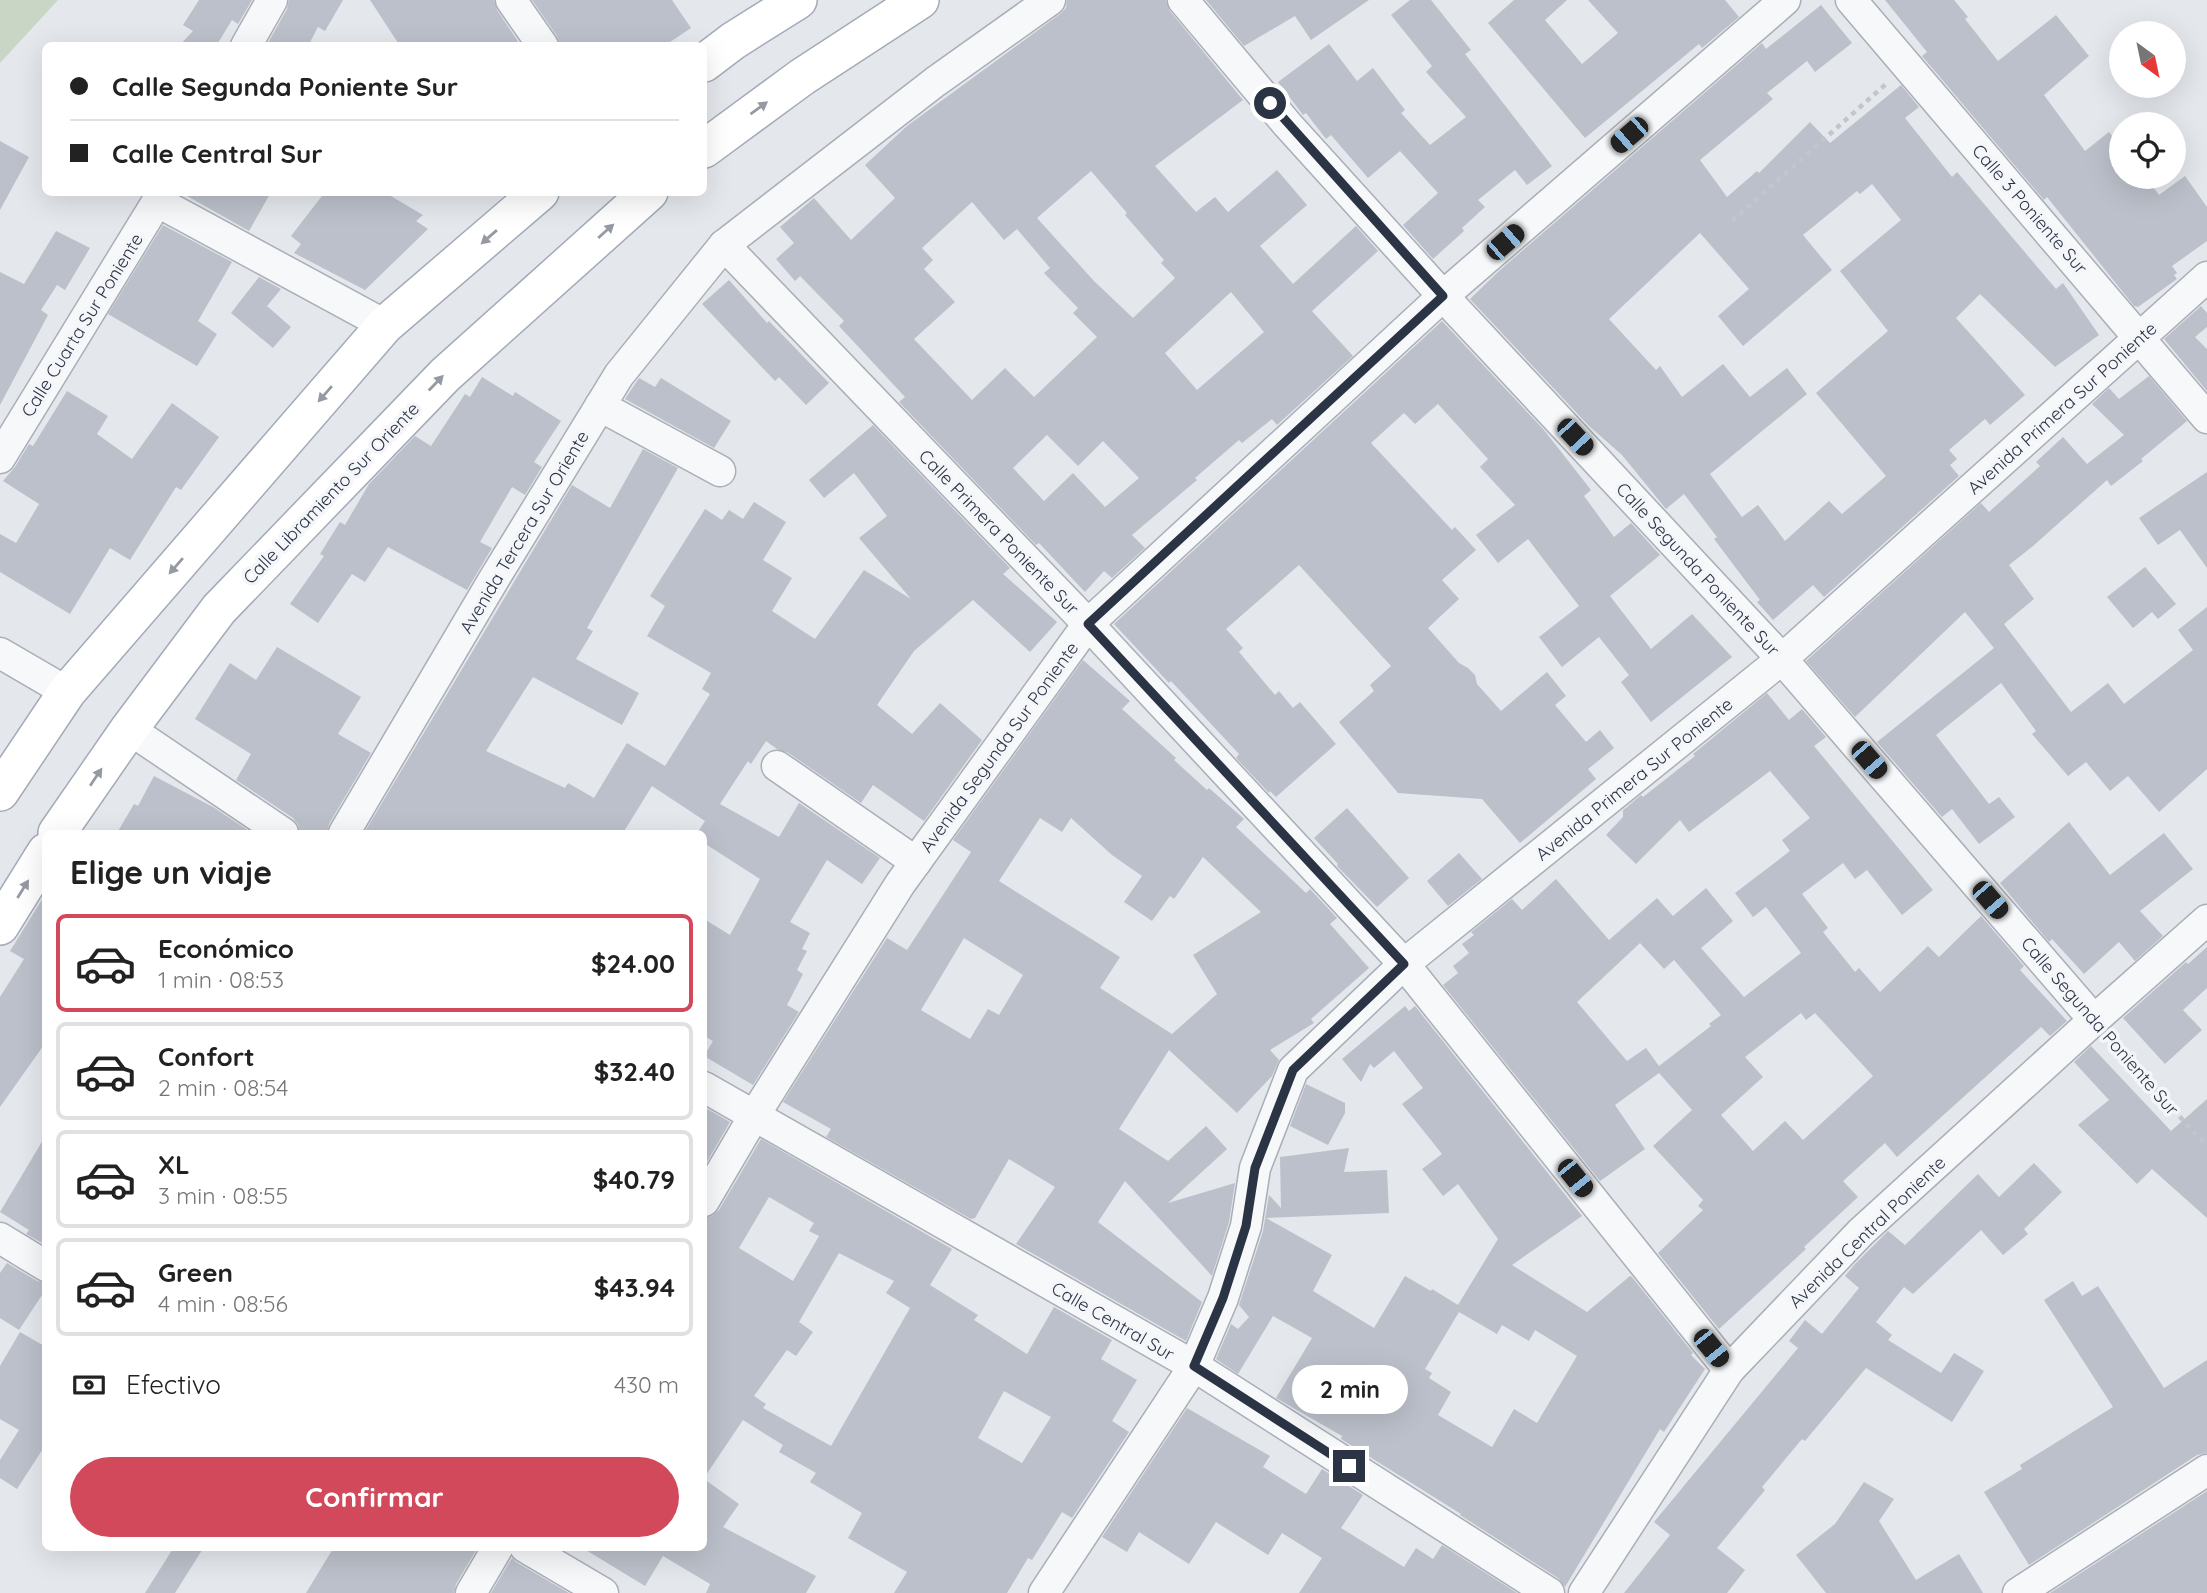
<!DOCTYPE html>
<html lang="es">
<meta charset="utf-8">
<style>
body{margin:0;font-family:Quicksand,sans-serif;background:#f2f2f2;color:#222;height:100vh;display:flex;flex-direction:column;font-size:26px;white-space:nowrap}
*{box-sizing:border-box;margin:0}
p{font-size:23px;color:#767676}
.icon{flex:none;width:38px;height:38px;fill:none;stroke:currentColor;stroke-width:2;stroke-linecap:round;stroke-linejoin:round}
.map{position:relative;flex:1;overflow:hidden}
.sheet{position:absolute;left:42px;top:830px;width:665px;height:721px;display:flex;flex-direction:column;background:#fff;border-radius:10px;box-shadow:0 7px 28px #0002}
.sheet>*{flex:none}
.guide{position:absolute;left:42px;top:42px;width:665px;height:154px;border-radius:10px;box-shadow:0 7px 28px #0002;display:grid;align-content:center;height:154px;padding:0 28px;background:#fff}
.needle{width:46px;rotate:147deg}
.fabs{position:absolute;left:2109px;top:21px;display:grid;gap:14px}
.fabs a{display:grid;place-items:center;width:77px;height:77px;border-radius:50%;background:#fff;box-shadow:0 7px 28px #0002;font-size:35px}
.end{position:absolute;width:32px;height:32px;margin:-16px;border:9px solid #2b3445;background:#fff;box-shadow:0 0 0 4px #fff}
.from{border-radius:50%}
.bubble{position:absolute;height:49px;border-radius:24px;background:#fff;box-shadow:0 7px 28px #0002;font-size:23px;font-weight:700;line-height:49px;text-align:center}
.car{position:absolute;width:21px;height:42px;margin:-21px -10px;border-radius:9px;box-shadow:0 0 5px 2px #0007;background:linear-gradient(#222 24%,#8ab4d8 0 40%,#222 0 76%,#8ab4d8 0 86%,#222 0)}
.guide b{display:flex;align-items:center;gap:24px;height:66px;font-size:26px}
.guide b+b{border-top:2px solid #e0e0e0}
.guide i{width:18px;height:18px;background:#222}
ul{padding:0;list-style:none}
li{display:flex;align-items:center;gap:21px;height:98px;margin:0 14px 10px;padding:0 14px;border:4px solid #e0e0e0;border-radius:10px}
li div{flex:1}
li b{display:block;font-size:26px}
li em{font-style:normal;font-weight:700}
li.current{border-color:#d1495b}
li>.icon{width:63px;height:63px;stroke-width:1.5}
h2{padding:0 28px;font-size:32px;line-height:84px}
.pay{display:flex;align-items:center;gap:18px;height:77px;padding:0 28px;font-size:26px}
.pay p{margin-inline-start:auto}
.button{display:flex;gap:14px;margin-top:auto;padding:14px 28px}
.button a{flex:1;height:80px;border-radius:42px;background:#d1495b;color:#fff;font-size:28px;font-weight:700;line-height:80px;text-align:center}
.map>svg:first-child{display:block}
.green{fill:#c9d6c5}
.building{fill:#bbc0ca;fill-rule:evenodd}
.lines{fill:none;stroke-linecap:round;stroke-linejoin:round}
.minor-casing{stroke:#a9aeb7;stroke-width:33}
.major-casing{stroke:#a3abb8;stroke-width:40}
.path{stroke:#c2c5cb;stroke-width:4.5;stroke-dasharray:5 5;stroke-linecap:butt}
.minor{stroke:#f7f8fa;stroke-width:30}
.major{stroke:#fff;stroke-width:37}
.oneway{fill:#959aa2}
.route{stroke:#2b3445;stroke-width:9}
.labels{text-anchor:middle;dominant-baseline:central;stroke-width:7;stroke-linejoin:round;paint-order:stroke}
.street-label{font-size:18px;fill:#2b3445;stroke:#f4f6f9}
</style>
<div class="map">
<svg width="2207" height="1593" viewBox="0 0 2207 1593">
<rect width="100%" height="100%" fill="#e4e7ec"/>
<polygon class="green" points="0,0 58,0 0,63"/>
<g class="building">
<polygon points="199,0 252,0 238,24 232,20 216,46 179,46 193,31 183,25"/>
<polygon points="289,0 343,0 325,31 318,27 308,46 271,46 268,43 287,9"/>
<polygon points="370,0 494,0 497,10 521,46 400,46"/>
<polygon points="532,0 672,0 691,28 664,46 560,46 557,36"/>
<path d="M1067,0H1166L1170,11L1243,100L1155,166L1196,212L1215,197L1228,212L1277,170L1307,205L1260,246L1293,284L1356,226L1378,251L1312,311L1353,356L1277,425L1272,419L1242,443L1239,440L1195,478L1197,480L1132,535L1145,548L1112,578L1104,571L1085,592L1039,543L1036,545L899,402L905,397L839,326L844,321L800,276L795,281L776,259L794,243L780,227L814,198L851,240L895,198L865,165L907,126L1060,14L1066,8ZM1091,171L1127,213L1125,215L1164,260L1161,263L1175,278L1133,318L1094,281L1037,218ZM972,202L1004,240L1017,229L1050,268L1044,273L1078,308L1073,313L1097,337L1034,397L1005,368L972,400L914,339L955,302L924,269L933,260L922,248ZM1231,292L1264,332L1197,390L1165,353ZM1047,435L1078,466L1103,441L1139,478L1105,507L1073,473L1044,501L1013,468Z"/>
<polygon points="1206,0 1369,0 1311,40 1295,16 1244,46"/>
<polygon points="1410,0 1431,0 1471,50 1465,54 1552,166 1527,185 1515,170 1478,200 1485,207 1462,228 1464,231 1433,259 1403,225 1438,193 1400,151 1368,178 1331,135 1326,139 1306,113 1303,115 1278,82 1329,44 1357,81 1373,68 1405,110 1401,113 1430,145 1466,117 1426,72 1432,66 1391,15"/>
<polygon points="1514,0 1567,0 1545,20 1582,64 1618,33 1588,0 1725,0 1739,17 1702,48 1699,44 1585,138 1488,23"/>
<polygon points="1885,0 1954,0 1968,17 1965,19 1998,61 2056,15 2089,56 2044,95 2085,151 2109,132 2121,147 2121,177 2146,177 2159,195 2185,176 2207,207 2207,241 2172,266 2177,273 2174,275 2177,279 2138,307 2134,306 2047,197 2044,200 1922,56 1927,52"/>
<path d="M1821,5L1852,43L1815,72L1807,61L1767,93L1773,99L1700,160L1727,197L1757,171L1759,173L1810,122L1830,143L1901,85L1919,107L1905,118L1952,177L1957,172L2056,289L2063,283L2099,335L2055,367L1980,294L1956,318L2025,395L1990,425L1985,419L1949,450L1957,459L1950,465L1959,476L1824,597L1813,585L1773,620L1757,602L1760,600L1714,539L1717,537L1684,494L1666,509L1622,455L1589,426L1470,299L1499,271L1762,43L1766,49ZM1872,184L1901,220L1840,271L1888,331L1816,393L1886,476L1842,514L1829,501L1785,541L1758,505L1742,517L1710,474L1807,394L1787,368L1750,397L1723,364L1682,397L1660,366L1656,370L1609,319L1700,233L1749,289L1718,316L1743,346L1832,270L1803,235L1857,191L1860,194Z"/>
<polygon points="0,141 29,157 0,210"/>
<polygon points="180,192 271,192 249,231"/>
<polygon points="325,192 384,192 423,215 416,221 428,229 365,290 294,253 301,244 291,236"/>
<polygon points="163,225 232,262 198,321 217,334 197,366 108,314"/>
<polygon points="56,231 90,248 65,290 57,285 41,310 48,315 0,405 0,272 24,284"/>
<polygon points="259,277 281,289 267,306 291,327 273,348 231,313"/>
<polygon points="729,280 767,323 769,321 829,383 806,405 779,377 775,381 702,304"/>
<polygon points="2201,306 2207,313 2207,327 2195,337 2207,349 2207,391 2164,339"/>
<polygon points="1442,321 1544,430 1591,490 1584,496 1614,537 1631,523 1660,555 1610,596 1651,649 1692,614 1732,657 1651,722 1621,682 1629,675 1599,637 1562,667 1539,637 1579,606 1528,539 1498,563 1476,535 1515,505 1480,467 1488,459 1438,404 1415,424 1404,413 1371,443 1452,530 1455,527 1476,550 1442,580 1459,599 1428,628 1459,663 1468,668 1475,675 1477,684 1501,711 1547,672 1566,696 1555,705 1586,742 1600,730 1614,748 1588,769 1596,779 1520,843 1482,799 1398,793 1339,722 1374,691 1370,685 1391,666 1299,565 1226,629 1243,648 1239,652 1275,695 1279,691 1293,708 1300,702 1336,744 1276,797 1270,791 1269,793 1236,758 1239,754 1171,681 1169,683 1114,624"/>
<polygon points="2149,376 2187,421 2141,459 2143,461 2111,486 2107,480 2033,546 2009,565 2034,599 2004,624 2071,712 2108,683 2124,704 2193,650 2178,630 2207,607 2207,769 2159,812 2128,776 2110,791 2086,762 2068,776 2032,734 2036,731 2001,683 1936,735 1989,804 1999,797 2015,817 1979,844 1952,809 1942,817 1877,742 1994,648 1965,612 1855,717 1806,661 1981,503 1989,512 2040,466 2036,462 2063,437 2087,464 2124,435 2092,404 2109,388 2119,399"/>
<polygon points="482,377 513,396 515,392 561,421 534,462 542,467 525,495 512,487 480,542 492,548 467,590 388,547 365,582 352,574 318,623 290,604 324,556 320,554 340,522 345,525 369,484 415,436 431,446 465,394 470,397"/>
<polygon points="639,378 655,387 661,378 731,421 714,448 625,399"/>
<polygon points="67,391 108,416 97,434 132,459 172,403 219,437 181,490 176,487 130,560 110,548 70,614 0,572 0,534 16,543 39,504 3,481 15,467 29,444 33,446"/>
<polygon points="873,425 1010,568 1003,574 1057,622 1030,652 973,600 914,651 877,705 912,734 940,703 982,740 924,821 873,785 861,803 787,752 777,749 766,741 751,764 748,761 720,804 779,837 799,803 880,858 862,884 827,860 790,922 810,933 802,949 807,951 797,970 803,974 787,1005 799,1012 753,1085 704,1056 713,1041 704,1036 704,919 730,935 760,879 704,843 704,833 697,833 705,821 652,786 623,833 364,833 572,485 610,508 643,449 678,468 587,628 593,631 576,659 639,693 622,725 533,677 486,751 565,788 568,783 594,798 627,743 665,766 710,694 702,689 711,673 647,636 665,606 650,596 705,509 722,520 729,510 743,519 754,502 786,522 763,560 792,578 772,611 815,639 864,570 911,599 859,538 887,516 854,473 824,498 809,480"/>
<polygon points="2207,472 2207,568 2180,530 2158,545 2139,518"/>
<polygon points="2145,567 2176,604 2158,619 2152,612 2133,628 2107,597"/>
<polygon points="277,647 361,697 338,734 371,753 329,824 327,833 300,833 298,825 293,818 236,780 251,754 195,719 230,663 256,680"/>
<path d="M1083,660L1130,701L1122,709L1176,758L1174,760L1207,790L1209,788L1244,819L1236,827L1306,893L1310,889L1337,918L1330,924L1369,968L1311,1019L1314,1023L1270,1050L1279,1060L1272,1076L1237,1113L1169,1050L1119,1129L1168,1161L1206,1126L1227,1149L1168,1203L1235,1183L1229,1222L1212,1276L1125,1181L1098,1222L1202,1302L1186,1341L1016,1244L1055,1187L1009,1159L975,1218L971,1219L826,1137L831,1129L783,1102L887,938L907,950L971,852L953,840ZM1040,818L1062,832L1071,818L1112,855L1142,876L1124,902L1152,921L1170,896L1174,899L1203,857L1261,912L1193,955L1217,994L1172,1034L1100,988L1120,957L999,881ZM964,938L1023,975L999,1015L988,1009L970,1039L921,1010Z"/>
<path d="M1767,693L1789,720L1802,709L1826,737L1814,746L1933,890L1902,915L1867,870L1855,879L1843,863L1802,894L1828,928L1823,932L1855,972L1859,968L1880,992L1928,946L1939,957L1981,916L2024,966L2020,970L2067,1021L2050,1036L2041,1027L1897,1157L1885,1143L1843,1181L1858,1197L1804,1247L1806,1249L1719,1329L1658,1253L1703,1210L1698,1206L1703,1200L1653,1146L1692,1110L1659,1073L1615,1105L1645,1149L1600,1181L1443,985L1458,973L1453,966L1469,953L1462,944L1474,935L1471,932L1512,899L1522,910L1556,879L1609,940L1657,898L1673,916L1706,888L1733,921L1701,948L1744,997L1801,953L1766,907L1753,917L1735,893L1790,851L1782,840L1810,818L1770,771L1689,832L1680,820L1636,864L1606,835L1623,817V810L1627,807L1641,795L1643,797L1695,756L1693,754ZM1640,943L1664,969L1674,960L1721,1015L1709,1024L1711,1026L1659,1066L1646,1048L1627,1061L1577,1002ZM1801,1013L1806,1020L1815,1013L1873,1076L1803,1140L1785,1121L1753,1151L1721,1115L1763,1077L1745,1057Z"/>
<polygon points="154,776 213,807 252,833 117,833 134,804 138,806"/>
<polygon points="1347,808 1409,878 1377,907 1337,866 1338,864 1314,838"/>
<polygon points="2069,822 2110,875 2164,833 2193,869 2140,911 2163,936 2135,961 2119,942 2084,974 2052,939 2049,942 2000,883"/>
<polygon points="1459,853 1482,879 1448,906 1427,881"/>
<polygon points="46,893 46,1042 0,1107 0,997 24,959 10,951"/>
<polygon points="2207,947 2207,988 2183,1010 2202,1030 2165,1064 2123,1018 2186,962 2188,964"/>
<path d="M1405,1006L1409,1011L1415,1006L1582,1216L1512,1265L1587,1312L1630,1276L1632,1277L1693,1353L1691,1355L1705,1369L1664,1432L1660,1429L1565,1587L1558,1578L1460,1515L1461,1514L1341,1439L1342,1436L1276,1398L1312,1338L1273,1316L1238,1374L1216,1359L1231,1324L1238,1329L1249,1317L1239,1305L1263,1231L1269,1195L1281,1208L1280,1157L1349,1148L1344,1172L1387,1170L1389,1213L1266,1218L1332,1255L1313,1291L1374,1328L1405,1276L1431,1291L1432,1289L1458,1305L1498,1239L1458,1184L1443,1196L1422,1169L1442,1154L1402,1104L1423,1088L1394,1051L1374,1068L1370,1064L1361,1082L1342,1059ZM1459,1312L1497,1334L1502,1325L1529,1341L1535,1330L1577,1356L1537,1423L1514,1409L1492,1447L1438,1415L1451,1392L1429,1378L1432,1373L1425,1369Z"/>
<polygon points="2091,1046 2171,1131 2207,1099 2207,1218 2152,1169 2137,1184 2078,1125 2109,1100 2074,1062"/>
<polygon points="1306,1084 1345,1103 1345,1113 1328,1145 1290,1126"/>
<polygon points="704,1107 730,1122 704,1167"/>
<polygon points="46,1135 46,1245 26,1234 29,1230 0,1212"/>
<path d="M761,1139L952,1249L930,1285L978,1315L974,1320L1027,1354L1054,1307L1112,1340L1101,1359L1137,1380L1112,1421L1129,1432L1072,1518L1062,1512L1032,1560L1028,1558L1007,1593H894L907,1572L848,1538L862,1513L810,1482L816,1473L779,1452L783,1445L743,1420L704,1478V1218L712,1216L719,1210ZM769,1197L814,1223L809,1231L819,1236L793,1281L739,1248ZM839,1253L894,1281L886,1293L910,1308L831,1446L763,1408L766,1404L754,1396L787,1350L796,1356L813,1332L799,1322ZM1004,1391L1051,1417L1022,1463L978,1438Z"/>
<polygon points="2034,1163 2062,1192 2024,1229 2028,1234 2003,1255 1981,1230 1913,1294 1904,1287 1876,1322 1892,1335 1888,1340 1941,1373 1954,1353 1984,1371 1952,1422 1866,1368 1805,1441 1802,1439 1762,1487 1765,1490 1717,1548 1745,1570 1727,1593 1624,1593 1670,1535 1654,1522 1798,1348 1789,1341 1805,1320 1822,1334 1859,1288 1845,1276 1855,1264 1888,1231 1905,1245 1978,1174 1999,1197"/>
<polygon points="7,1263 37,1281 46,1283 46,1289 19,1330 0,1318 0,1273"/>
<polygon points="2073,1281 2082,1296 2098,1286 2164,1388 2207,1360 2207,1453 2197,1455 2029,1565 1984,1492 2022,1469 2020,1465 2113,1407 2044,1300"/>
<polygon points="20,1332 46,1347 46,1444 17,1489 0,1478 0,1460 19,1430 0,1419 0,1366"/>
<polygon points="1187,1408 1270,1456 1263,1467 1306,1494 1322,1469 1363,1495 1341,1528 1404,1567 1416,1548 1433,1559 1442,1545 1517,1593 1299,1593 1322,1558 1282,1533 1268,1555 1216,1522 1189,1564 1139,1532 1127,1552 1102,1537"/>
<polygon points="704,1479 739,1504 723,1527 816,1576 806,1593 706,1593 710,1584 663,1556 645,1586 581,1547 704,1547"/>
<polygon points="1864,1482 1894,1499 1879,1521 1916,1580 1959,1554 1983,1593 1826,1593 1796,1555 1835,1524"/>
<polygon points="2207,1491 2207,1593 2050,1593"/>
<polygon points="174,1547 204,1547 175,1593 145,1593"/>
<polygon points="334,1547 478,1547 456,1584 454,1593 306,1593"/>
<polygon points="512,1558 516,1562 569,1593 491,1593"/>
</g>
<g class="lines">
<defs>
<g id="minor">
<polyline points="511,0 543,46"/>
<polyline points="1183,0 1287,124 1443,296 1782,659 2094,1020"/>
<polyline points="1851,0 2207,418"/>
<polyline points="246,46 272,0"/>
<polyline points="158,202 385,325"/>
<polyline points="724,245 1088,624 1404,964 1729,1370"/>
<polyline points="600,406 720,471"/>
<polyline points="0,458 163,192"/>
<polyline points="0,653 67,692"/>
<polyline points="129,729 283,833"/>
<polyline points="777,766 916,862"/>
<polyline points="344,833 494,579 619,375 724,245 935,82 1050,0"/>
<polyline points="704,1087 1194,1366 1549,1593"/>
<polyline points="704,1201 754,1116 900,884 1088,624 1443,296 1785,0"/>
<polyline points="0,1238 46,1266"/>
<polyline points="525,1547 603,1593"/>
<polyline points="471,1593 498,1547"/>
<polyline points="1044,1593 1194,1366 1223,1298 1246,1226 1255,1168 1293,1070 1404,964 1782,659 2207,277"/>
<polyline points="1584,1593 1729,1370 1861,1232 2094,1020 2207,920"/>
<polyline points="2018,1593 2207,1470"/>
</g>
<g id="major">
<polyline points="704,63 733,41 798,0"/>
<polyline points="704,149 802,77 920,0"/>
<polyline points="0,792 67,692 385,325 540,192"/>
<polyline points="57,833 129,729 219,609 445,375 649,192"/>
<polyline points="0,926 46,852"/>
</g>
</defs>
<use href="#minor" class="minor-casing"/>
<use href="#major" class="major-casing"/>
<g class="path">
<polyline points="1732,221 1886,84"/>
<polyline points="2113,1042 2199,1138 2207,1144"/>
</g>
<use href="#minor" class="minor"/>
<use href="#major" class="major"/>
</g>
<defs><path id="oneway-solid" d="M-6-.8H1V-3.2L6.5 0L1 3.2V.8H-6Z" transform="scale(1.75)"/></defs>
<g class="oneway">
<use href="#oneway-solid" transform="translate(759 108) rotate(-36)"/>
<use href="#oneway-solid" transform="translate(606 231) rotate(-42)"/>
<use href="#oneway-solid" transform="translate(489 237) rotate(139)"/>
<use href="#oneway-solid" transform="translate(436 383) rotate(-46)"/>
<use href="#oneway-solid" transform="translate(325 394) rotate(131)"/>
<use href="#oneway-solid" transform="translate(176 566) rotate(131)"/>
<use href="#oneway-solid" transform="translate(96 777) rotate(-56)"/>
<use href="#oneway-solid" transform="translate(23 889) rotate(-58)"/>
</g>
<g class="lines">
<polyline class="route" points="1270,103 1443,296 1088,624 1404,964 1293,1070 1255,1168 1246,1226 1223,1298 1194,1366 1349,1466"/>
</g>
<g class="labels">
<g class="street-label">
<text transform="translate(2030 209) rotate(49)">Calle 3 Poniente Sur</text>
<text transform="translate(82 325) rotate(-58)">Calle Cuarta Sur Poniente</text>
<text transform="translate(2062 408) rotate(-42)">Avenida Primera Sur Poniente</text>
<text transform="translate(331 493) rotate(-46)">Calle Libramiento Sur Oriente</text>
<text transform="translate(524 532) rotate(-59)">Avenida Tercera Sur Oriente</text>
<text transform="translate(999 532) rotate(46)">Calle Primera Poniente Sur</text>
<text transform="translate(1698 569) rotate(47)">Calle Segunda Poniente Sur</text>
<text transform="translate(999 747) rotate(-54)">Avenida Segunda Sur Poniente</text>
<text transform="translate(1634 779) rotate(-39)">Avenida Primera Sur Poniente</text>
<text transform="translate(2100 1026) rotate(49)">Calle Segunda Poniente Sur</text>
<text transform="translate(1867 1232) rotate(-44)">Avenida Central Poniente</text>
<text transform="translate(1113 1321) rotate(30)">Calle Central Sur</text>
</g>
</g>
</svg>
<div class="fabs">
<a><svg class="needle" viewBox="-14 -14 28 28"><path d="M0-13l5 13h-10z" fill="#e53935"/><path d="M0 13l5-13h-10z" fill="#767676"/></svg></a>
<a><svg class="icon" aria-label="locate" viewBox="0 0 24 24"><circle cx="12" cy="12" r="6"/><path d="M12 2v4M12 18v4M2 12h4M18 12h4"/></svg></a>
</div>
<i class="end from" style="left:1270px;top:103px"></i>
<i class="end" style="left:1349px;top:1466px"></i>
<div class="bubble" style="left:1292px;top:1365px;width:116px">2 min</div>
<i class="car" style="left:1629px;top:135px;rotate:229deg"></i>
<i class="car" style="left:1505px;top:242px;rotate:49deg"></i>
<i class="car" style="left:1575px;top:437px;rotate:137deg"></i>
<i class="car" style="left:1869px;top:760px;rotate:139deg"></i>
<i class="car" style="left:1990px;top:900px;rotate:139deg"></i>
<i class="car" style="left:1575px;top:1178px;rotate:141deg"></i>
<i class="car" style="left:1711px;top:1348px;rotate:141deg"></i>
<div class="guide">
<b><i class="from"></i>Calle Segunda Poniente Sur</b>
<b><i></i>Calle Central Sur</b>
</div>
<section class="sheet">
<h2>Elige un viaje</h2>
<ul>
<li class="current"><svg class="icon" aria-label="car" viewBox="0 0 24 24"><path d="M5 17H2v-5l4-1 3-4h7l3 4 3 1v5h-3M9 17h6M6 11h13"/><circle cx="7" cy="17" r="2"/><circle cx="17" cy="17" r="2"/></svg><div><b>Económico</b><p>1 min · 08:53</p></div><em>$24.00</em></li>
<li><svg class="icon" aria-label="car" viewBox="0 0 24 24"><path d="M5 17H2v-5l4-1 3-4h7l3 4 3 1v5h-3M9 17h6M6 11h13"/><circle cx="7" cy="17" r="2"/><circle cx="17" cy="17" r="2"/></svg><div><b>Confort</b><p>2 min · 08:54</p></div><em>$32.40</em></li>
<li><svg class="icon" aria-label="car" viewBox="0 0 24 24"><path d="M5 17H2v-5l4-1 3-4h7l3 4 3 1v5h-3M9 17h6M6 11h13"/><circle cx="7" cy="17" r="2"/><circle cx="17" cy="17" r="2"/></svg><div><b>XL</b><p>3 min · 08:55</p></div><em>$40.79</em></li>
<li><svg class="icon" aria-label="car" viewBox="0 0 24 24"><path d="M5 17H2v-5l4-1 3-4h7l3 4 3 1v5h-3M9 17h6M6 11h13"/><circle cx="7" cy="17" r="2"/><circle cx="17" cy="17" r="2"/></svg><div><b>Green</b><p>4 min · 08:56</p></div><em>$43.94</em></li>
</ul>
<div class="pay"><svg class="icon" aria-label="cash" viewBox="0 0 24 24"><path d="M3 7h18v10H3z"/><circle cx="12" cy="12" r="2"/></svg>Efectivo<p>430 m</p></div>
<div class="button"><a>Confirmar</a></div>
</section>
</div>
